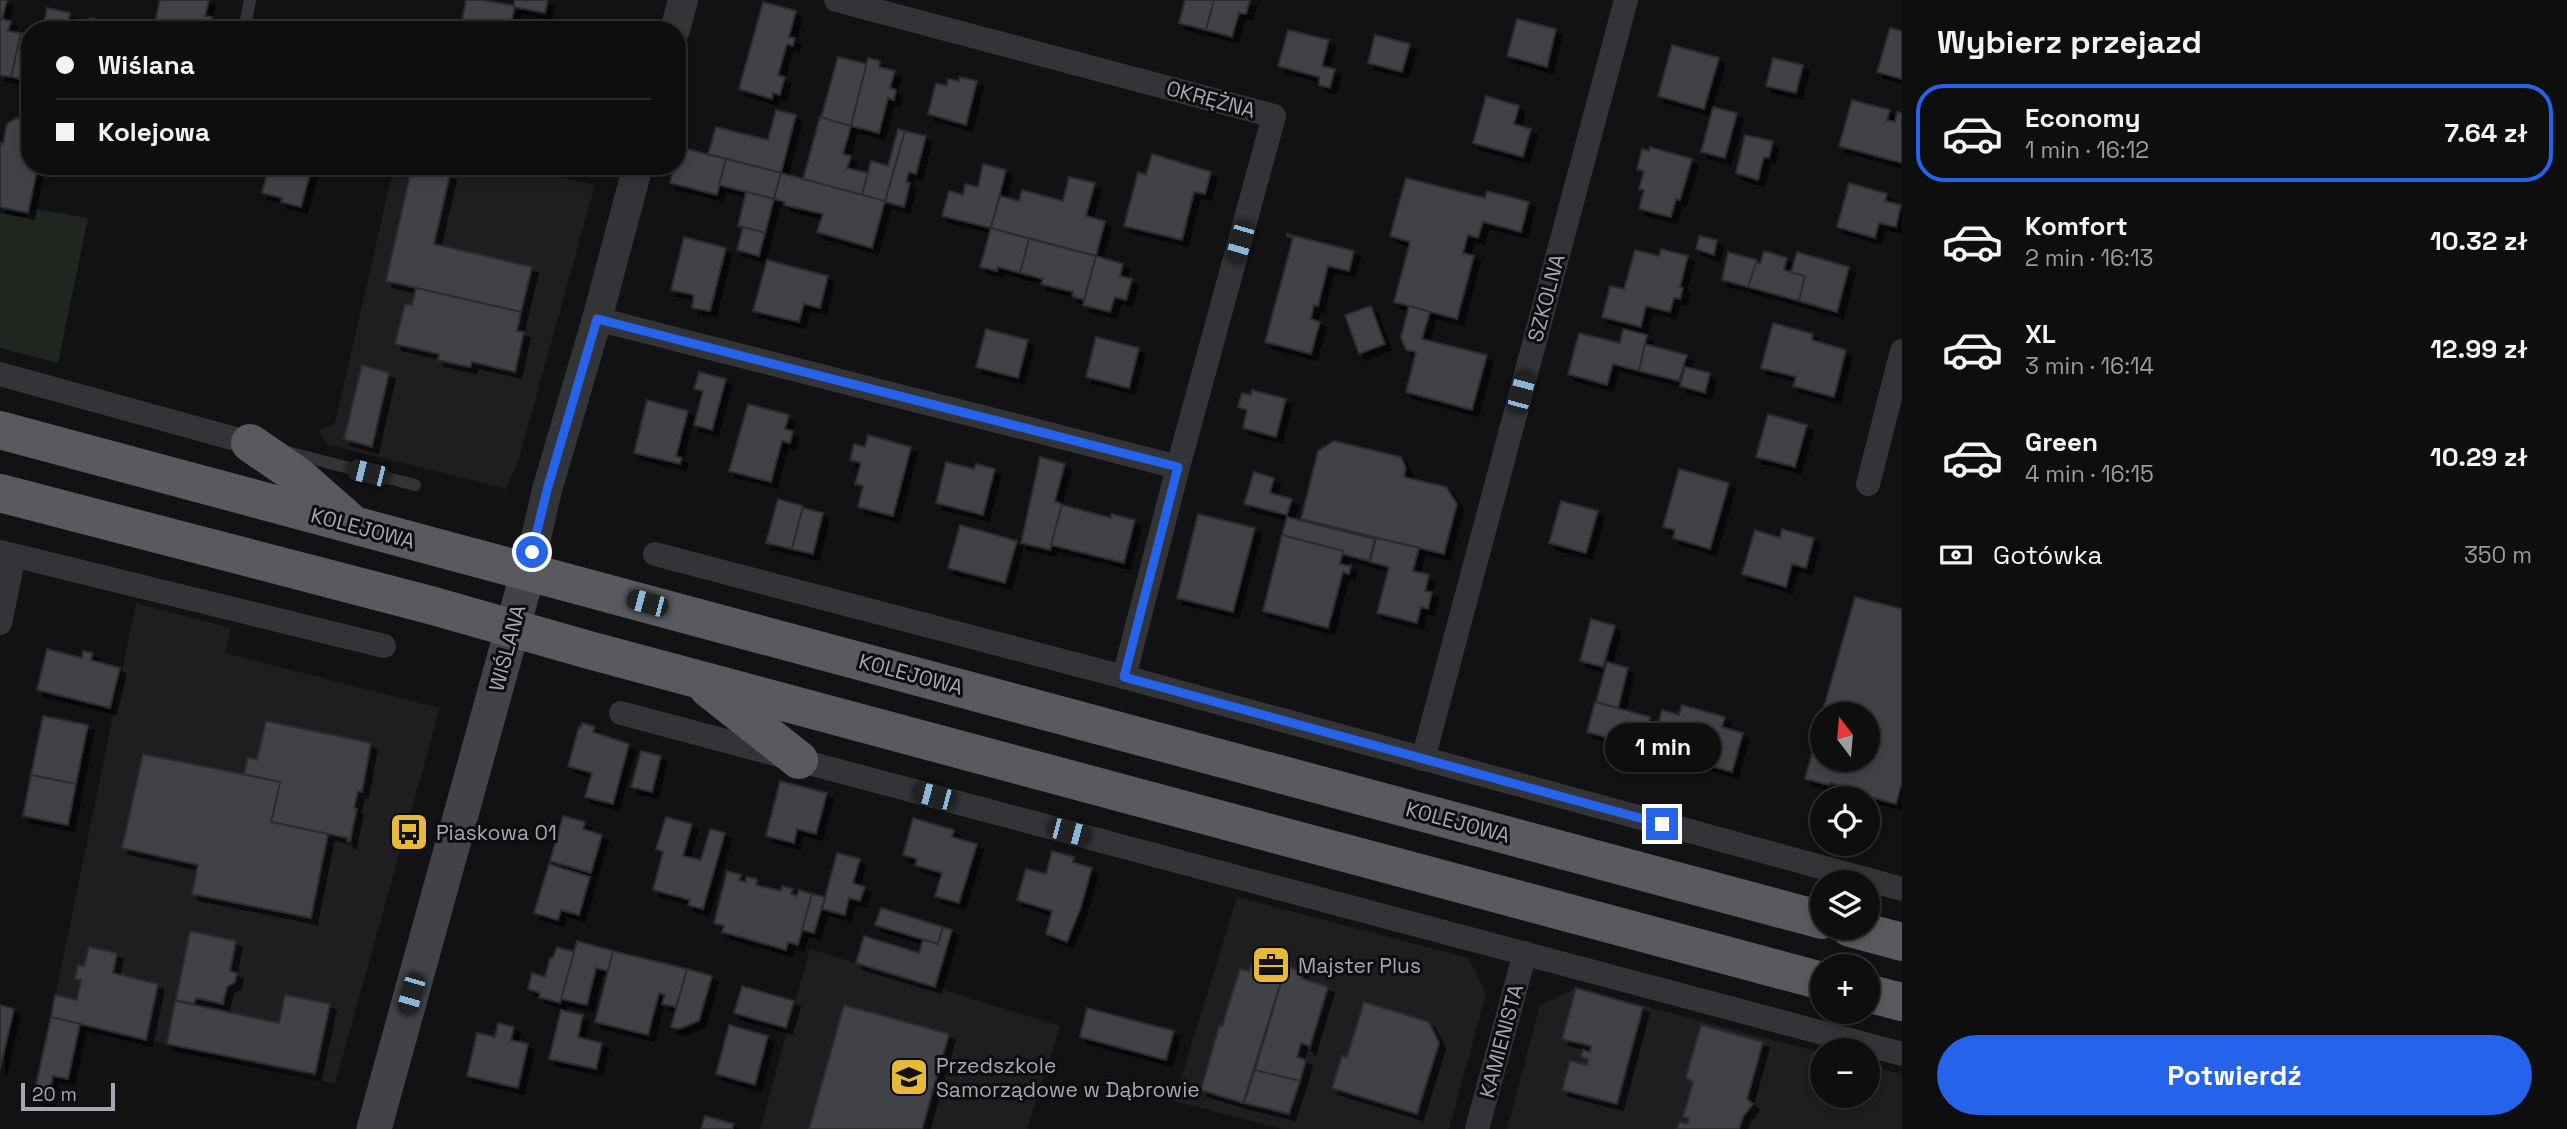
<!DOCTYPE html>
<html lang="pl">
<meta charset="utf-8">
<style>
body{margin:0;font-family:"Space Grotesk",sans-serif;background:#171718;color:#f1f3f6;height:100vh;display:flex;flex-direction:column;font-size:26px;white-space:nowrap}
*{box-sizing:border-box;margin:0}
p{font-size:23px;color:#9b9c9e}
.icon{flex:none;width:38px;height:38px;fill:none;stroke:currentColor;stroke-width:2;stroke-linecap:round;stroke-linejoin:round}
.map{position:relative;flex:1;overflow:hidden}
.side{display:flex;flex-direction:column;background:#0e0e0f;width:665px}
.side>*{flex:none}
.top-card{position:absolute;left:21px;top:21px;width:665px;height:154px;border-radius:28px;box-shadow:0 4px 10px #0003,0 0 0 2px #2e2e2f;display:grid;align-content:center;height:154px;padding:0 35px;background:#0e0e0f}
.needle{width:46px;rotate:344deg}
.controls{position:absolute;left:1810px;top:702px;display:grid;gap:14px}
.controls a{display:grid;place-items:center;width:70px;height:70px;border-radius:50%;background:#0e0e0f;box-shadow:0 4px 10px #0003,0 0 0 2px #2e2e2f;font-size:35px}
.scale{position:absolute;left:21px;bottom:18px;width:94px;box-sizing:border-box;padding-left:7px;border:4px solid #a5a8b3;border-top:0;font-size:19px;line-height:24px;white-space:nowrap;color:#a5a8b3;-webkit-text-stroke:5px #0d0d0f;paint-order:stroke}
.end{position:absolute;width:32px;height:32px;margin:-16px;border:9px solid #2563eb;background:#fff;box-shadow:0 0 0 4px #fff}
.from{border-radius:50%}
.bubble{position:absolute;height:49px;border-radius:24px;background:#0e0e0f;box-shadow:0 4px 10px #0003,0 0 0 2px #2e2e2f;font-size:23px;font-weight:700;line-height:49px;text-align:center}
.car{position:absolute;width:21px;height:42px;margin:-21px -10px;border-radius:9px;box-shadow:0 0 5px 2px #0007;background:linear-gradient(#222 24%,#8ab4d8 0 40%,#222 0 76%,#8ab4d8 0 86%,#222 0)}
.top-card b{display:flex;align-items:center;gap:24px;height:66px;font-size:26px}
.top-card b+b{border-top:2px solid #2e2e2f}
.top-card i{width:18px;height:18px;background:#f1f3f6}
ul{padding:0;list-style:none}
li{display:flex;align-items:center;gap:21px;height:98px;margin:0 14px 10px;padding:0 21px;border:4px solid transparent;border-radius:28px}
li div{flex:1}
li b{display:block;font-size:26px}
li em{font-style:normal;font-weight:700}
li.on{border-color:#2563eb}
li>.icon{width:63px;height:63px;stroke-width:1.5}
h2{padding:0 35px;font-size:32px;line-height:84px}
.pay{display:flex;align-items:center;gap:18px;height:77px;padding:0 35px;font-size:26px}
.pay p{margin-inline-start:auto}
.action{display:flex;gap:14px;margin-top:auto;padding:14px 35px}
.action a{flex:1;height:80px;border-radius:42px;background:#2563eb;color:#fff;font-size:28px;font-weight:700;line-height:80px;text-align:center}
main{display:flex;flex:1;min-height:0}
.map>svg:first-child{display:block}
.built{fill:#1e1e21}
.green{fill:#1f2620}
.building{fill:#414247;stroke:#2d2c30;stroke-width:2;filter:url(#shadow)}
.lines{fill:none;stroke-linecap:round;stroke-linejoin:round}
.service{stroke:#333438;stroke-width:12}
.minor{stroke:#333438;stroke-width:24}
.tertiary{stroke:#333438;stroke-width:30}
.secondary{stroke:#424348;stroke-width:35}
.trunk{stroke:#585a60;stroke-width:38}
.route{stroke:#2563eb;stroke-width:9}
.labels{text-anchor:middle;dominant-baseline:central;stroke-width:6;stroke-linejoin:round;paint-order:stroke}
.street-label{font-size:21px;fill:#a5a8b3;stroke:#0d0d0f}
.poi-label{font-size:21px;fill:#a5a8b3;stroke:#0d0d0f;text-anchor:start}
</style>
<main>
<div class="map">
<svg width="1902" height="1129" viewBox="0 0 1902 1129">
<defs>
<filter id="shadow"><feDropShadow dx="6" dy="6" stdDeviation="0" flood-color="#0009"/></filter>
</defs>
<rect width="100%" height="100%" fill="#121214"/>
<g class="built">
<polygon points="394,166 510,166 595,185 518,462 506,489 326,444 319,430 335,423"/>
<polygon points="136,603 231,628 225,653 440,708 335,1084 51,1017"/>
<polygon points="1237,897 1469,958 1486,994 1449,1129 1282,1129 1174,1101"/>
<polygon points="810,949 1060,1026 1027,1129 760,1129"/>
<polygon points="1576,988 1822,1053 1822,1096 1867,1096 1867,1065 1902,1074 1902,1129 1507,1129 1540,1005"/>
</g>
<polygon class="green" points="35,209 88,218 58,363 0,348 0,213 25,217"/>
<g class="building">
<polygon points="0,0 7,0 2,19 11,21 8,31 21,33 11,77 0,75"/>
<polygon points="160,0 209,0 205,16 212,17 209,30 190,30 155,22"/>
<polygon points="466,0 482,0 515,6 510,30 479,30 461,26"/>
<polygon points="514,0 548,0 545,13 514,7"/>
<polygon points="1185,0 1214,0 1206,30 1179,23"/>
<polygon points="1214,0 1250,0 1246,14 1239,13 1232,37 1206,30"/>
<polygon points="763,2 796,11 789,37 795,38 793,46 787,44 778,75 785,77 780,95 773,93 772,99 739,89"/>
<polygon points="47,8 70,13 67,30 43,30"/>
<polygon points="90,18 113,23 112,30 87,30"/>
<polygon points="1517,19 1556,29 1547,67 1507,56"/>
<polygon points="155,22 190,30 154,30"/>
<polygon points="1890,28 1902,31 1902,79 1877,72"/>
<polygon points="1288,30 1329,40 1322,66 1335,69 1330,88 1319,85 1319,77 1278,66"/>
<polygon points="21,33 30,35 30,81 11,77"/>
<polygon points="1375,35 1410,44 1402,72 1368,63"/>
<polygon points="1672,45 1719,58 1704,109 1658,96"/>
<polygon points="838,57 867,64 851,126 821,118"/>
<polygon points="868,58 880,61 879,67 895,71 890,88 896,90 894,100 888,98 879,133 851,126"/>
<polygon points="1773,58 1803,65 1796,93 1766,86"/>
<polygon points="960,77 977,81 966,125 928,114 936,83 947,86 948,79 959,81"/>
<polygon points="1486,96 1519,106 1514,124 1531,129 1523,157 1473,143"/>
<polygon points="1852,100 1890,110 1887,120 1895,122 1897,112 1902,113 1902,163 1839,146"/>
<polygon points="1713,107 1737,113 1725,158 1701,152"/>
<polygon points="776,110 796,115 781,173 708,154 716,127 768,140"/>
<polygon points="820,117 851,126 843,154 851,156 847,168 868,173 862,196 803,179"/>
<polygon points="16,118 30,121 30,166 38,166 28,213 0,207 0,146 1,143 3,144 7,124"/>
<polygon points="898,129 905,131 885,201 862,196 871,161 888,166"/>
<polygon points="905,131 926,136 916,174 909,172 906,182 910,183 904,207 885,202"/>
<polygon points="1745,135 1773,141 1769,158 1764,157 1758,180 1736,173"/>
<polygon points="679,147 726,159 717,195 670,183 674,166 677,166"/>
<polygon points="1650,147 1692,159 1680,200 1676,199 1671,217 1639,209 1644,190 1639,189 1644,171 1637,169 1642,149 1649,151"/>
<polygon points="1152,154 1211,172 1205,194 1194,192 1182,240 1124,226 1138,172 1146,175"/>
<polygon points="726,159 781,173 774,199 719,185"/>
<polygon points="983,164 1006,170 991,228 942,216 949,191 963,195 965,184 978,187"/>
<polygon points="269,166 312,166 301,207 281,202 282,198 262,193"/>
<polygon points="412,166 450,174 434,244 532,267 521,312 386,281"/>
<polygon points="781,173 885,201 872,248 817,232 823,214 784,205 785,202 774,199"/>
<polygon points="1069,177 1095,183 1086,216 1105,221 1096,256 991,228 1000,196 1019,201 1022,190 1063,201"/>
<polygon points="1406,178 1485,198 1487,191 1529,202 1521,232 1483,222 1478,238 1468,235 1463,253 1474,256 1457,319 1394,302 1410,242 1390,236"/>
<polygon points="1849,183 1887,194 1885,201 1901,205 1896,227 1879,223 1875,238 1837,227"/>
<polygon points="746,192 774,199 765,233 738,226"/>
<polygon points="743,227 765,233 759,256 737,250"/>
<polygon points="991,228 1029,239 1020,273 998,267 997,271 980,267"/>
<polygon points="1287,234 1354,251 1349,271 1328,266 1318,306 1314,305 1311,319 1320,322 1311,354 1265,342 1293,238 1287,236"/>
<polygon points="1699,236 1717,240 1714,255 1696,249"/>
<polygon points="684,237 726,248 710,311 692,308 694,295 671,290"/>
<polygon points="1029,239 1096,256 1084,300 1072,296 1073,292 1041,284 1043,279 1020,273"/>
<polygon points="1661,249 1688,256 1680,287 1683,288 1680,299 1674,298 1670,312 1646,306 1641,327 1602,317 1610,286 1624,289 1635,250 1659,256"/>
<polygon points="1764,251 1787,258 1784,270 1805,276 1799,301 1748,287 1755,262 1760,264"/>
<polygon points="1728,252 1757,260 1748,287 1722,280"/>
<polygon points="1797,252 1849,267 1837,312 1799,301 1805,276 1791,272"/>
<polygon points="1096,256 1123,264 1120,276 1132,279 1126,300 1115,297 1110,312 1083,305"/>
<polygon points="767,260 828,276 820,308 804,304 799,322 753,311"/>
<polygon points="416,288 521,312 517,331 524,332 515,372 472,362 470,367 438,360 439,354 395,344 405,304 412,305"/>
<polygon points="1371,306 1385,344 1359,354 1345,315"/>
<polygon points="1409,306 1430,312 1422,339 1487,355 1472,410 1406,392 1416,352 1406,350 1401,337"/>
<polygon points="1773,323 1813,334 1812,340 1846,350 1834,397 1793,386 1796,377 1761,368"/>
<polygon points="986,329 1028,340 1018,378 976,367"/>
<polygon points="1623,329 1647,335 1639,371 1613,364 1607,385 1568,374 1579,333 1620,343"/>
<polygon points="1096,337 1139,348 1129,388 1086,377"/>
<polygon points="1645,344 1687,355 1679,381 1639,371"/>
<polygon points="362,365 389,373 372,447 344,439"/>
<polygon points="1685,367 1710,373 1705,393 1680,386"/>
<polygon points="699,372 726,379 712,430 694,425 703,391 694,389"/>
<polygon points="1252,390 1286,399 1276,437 1243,428 1247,410 1238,407 1242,393 1251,395"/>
<polygon points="647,400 688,411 676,456 682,458 680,464 634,453"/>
<polygon points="748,404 789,415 785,429 793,431 790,443 782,441 771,482 729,471"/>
<polygon points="1768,414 1807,425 1795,467 1756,457"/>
<polygon points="868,435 911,447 893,516 858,507 863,486 855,484 861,463 850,460 854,444 865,447"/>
<polygon points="1334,441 1401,457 1406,468 1404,477 1446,487 1457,504 1444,554 1301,519 1318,451"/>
<polygon points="1040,457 1065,464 1055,501 1062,504 1050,550 1021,543"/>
<polygon points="946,462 974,469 976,464 995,469 983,515 936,503"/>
<polygon points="1679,469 1729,483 1710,549 1673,538 1675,530 1663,527"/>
<polygon points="1254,472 1274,478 1270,493 1292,499 1287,515 1244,504"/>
<polygon points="778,499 803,506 792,549 766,543"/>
<polygon points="1561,501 1598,511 1586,553 1549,543"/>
<polygon points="1062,505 1111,518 1112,514 1135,520 1124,563 1051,545"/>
<polygon points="803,508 823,513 813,554 792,549"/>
<polygon points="1198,514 1255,528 1233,612 1177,598"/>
<polygon points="1287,517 1375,539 1369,561 1342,554 1343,551 1282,535"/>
<polygon points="960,525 1017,541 1005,583 948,568"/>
<polygon points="1782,529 1814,538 1806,568 1792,564 1786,587 1742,574 1755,530 1780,538"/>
<polygon points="1282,535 1343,551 1340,564 1351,566 1349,574 1343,572 1328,628 1263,611"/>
<polygon points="1376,538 1419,548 1413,571 1429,575 1425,591 1432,592 1428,609 1421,607 1417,623 1377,613 1389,567 1370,562"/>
<polygon points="1855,597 1902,609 1902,782 1896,804 1838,788 1838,785 1830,783 1829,785 1805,779 1822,717 1822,760 1867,760 1867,714 1822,714"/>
<polygon points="1591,619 1615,626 1603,667 1580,661"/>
<polygon points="47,649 82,658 83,651 93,653 91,660 120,668 110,708 37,690"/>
<polygon points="1607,662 1628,668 1618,708 1596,702"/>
<polygon points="1595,702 1650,717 1642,747 1587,732"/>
<polygon points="1682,705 1725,717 1722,727 1743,733 1732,772 1652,749 1662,710 1679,715"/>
<polygon points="43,716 88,725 76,784 31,775"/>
<polygon points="266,721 371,743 362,792 358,791 354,808 357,809 350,842 347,841 348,838 271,822 280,782 244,774 248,757 257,760"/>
<polygon points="582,723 595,727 593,732 629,744 613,804 585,797 592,773 568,766 579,727 581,728"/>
<polygon points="641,751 661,756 652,792 631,787"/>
<polygon points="143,754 280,782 271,822 328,834 311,918 192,894 198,865 122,848"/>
<polygon points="31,775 76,784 68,825 23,816"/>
<polygon points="780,781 827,793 816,834 797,829 794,843 766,836"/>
<polygon points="563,816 585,822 583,829 602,835 591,873 550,861"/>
<polygon points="666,817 692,824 683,856 701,860 710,829 725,833 703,909 688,905 690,900 653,890 663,852 656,849"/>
<polygon points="913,818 954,830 952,837 977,844 959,903 935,896 942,873 915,865 917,859 903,855"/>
<polygon points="1052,851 1074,857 1073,862 1092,868 1081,907 1067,942 1046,934 1052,911 1017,900 1026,869 1046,874"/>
<polygon points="837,853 860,859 853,883 865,887 860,901 849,898 845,915 822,909"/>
<polygon points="549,864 590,877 579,915 561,910 558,920 534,913"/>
<polygon points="727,871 741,875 739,880 745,882 747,877 757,879 756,885 781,891 782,886 793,889 791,894 797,896 799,890 812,894 798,945 788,942 786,950 722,932 724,926 714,923"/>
<polygon points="812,894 825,897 814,933 802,930"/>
<polygon points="881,908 943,927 938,944 875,925"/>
<polygon points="943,927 952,930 935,987 856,963 864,936 919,953 923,940 938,944"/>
<polygon points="190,931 236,941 230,971 237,973 235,982 227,987 223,1004 196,998 194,1004 176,1000"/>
<polygon points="577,941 613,951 608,971 596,968 587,1005 561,999"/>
<polygon points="89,947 117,953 113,973 158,984 146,1040 51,1017 55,995 77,1000 81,980 75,979 78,965 84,966"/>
<polygon points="557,947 574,952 560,1003 539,997 540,993 528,989 532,973 545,977 550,958 553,958"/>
<polygon points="613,951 687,969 676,1007 662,1004 665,995 659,993 648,1035 595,1022"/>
<polygon points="1258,959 1286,966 1243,1103 1201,1090 1219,1026 1222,1026 1240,969 1249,971 1252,963"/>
<polygon points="1286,966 1303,972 1301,978 1328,987 1309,1050 1309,1046 1301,1043 1297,1057 1306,1060 1300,1081 1255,1070"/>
<polygon points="687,969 712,976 699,1021 679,1029 671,1027"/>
<polygon points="742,986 794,1001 786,1028 734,1013"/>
<polygon points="1576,988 1643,1007 1617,1104 1562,1090 1570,1061 1587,1065 1588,1059 1581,1057 1583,1050 1590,1052 1591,1046 1562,1039"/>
<polygon points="285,995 330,1004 315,1074 167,1044 175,1001 279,1023"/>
<polygon points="1364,1002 1429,1022 1439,1043 1417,1114 1332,1088 1342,1056 1347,1057"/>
<polygon points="0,1005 14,1009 0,1069"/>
<polygon points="844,1005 949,1034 922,1129 809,1129"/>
<polygon points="1087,1008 1174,1031 1166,1060 1080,1037"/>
<polygon points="561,1010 583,1015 578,1037 602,1043 596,1069 549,1059"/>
<polygon points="51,1017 80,1024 68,1079 53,1076 48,1101 33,1098"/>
<polygon points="498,1023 514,1027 511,1040 528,1044 518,1088 467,1076 477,1033 495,1037"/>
<polygon points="729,1025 768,1036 755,1085 716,1074"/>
<polygon points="1701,1025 1763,1042 1747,1099 1753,1104 1743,1117 1739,1129 1677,1129 1679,1122 1687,1124 1689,1118 1683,1117 1693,1082 1686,1077"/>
<polygon points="1255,1070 1300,1081 1289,1114 1244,1103"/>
<polygon points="705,1116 734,1124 732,1129 701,1129"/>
</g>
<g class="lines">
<g class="service">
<polyline points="244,30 250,0"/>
<polyline points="287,452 415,485"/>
</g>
<g class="minor">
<polyline points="836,0 1274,116 1178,467 1124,677"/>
<polyline points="597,319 1178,467"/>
<polyline points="0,374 250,443"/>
<polyline points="1868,484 1902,351"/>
<polyline points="0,552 384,646"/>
<polyline points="655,554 1124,677 1902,889"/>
<polyline points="0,623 14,556"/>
<polyline points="621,713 1902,1054"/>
<polyline points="1423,759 1626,0"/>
<polyline points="1477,1129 1525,953"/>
</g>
<g class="tertiary">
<polyline points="675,30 683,0"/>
<polyline points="528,572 547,490 597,319 638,166"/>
</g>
<polyline class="secondary" points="374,1129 528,572"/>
<g class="trunk">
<polyline points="0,430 1822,920"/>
<polyline points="250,443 298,476 347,519"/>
<polyline points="0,493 430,605 589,650 1822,981"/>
<polyline points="708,688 799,760"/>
<polyline points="1850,928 1902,942"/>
<polyline points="1867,993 1902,1002"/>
</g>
</g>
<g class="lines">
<polyline class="route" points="532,552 547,490 597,319 1178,467 1124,677 1662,824"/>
</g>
<defs>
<symbol id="bus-square" viewBox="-11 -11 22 22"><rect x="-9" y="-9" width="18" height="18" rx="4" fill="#e6b938" stroke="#0d0d0f"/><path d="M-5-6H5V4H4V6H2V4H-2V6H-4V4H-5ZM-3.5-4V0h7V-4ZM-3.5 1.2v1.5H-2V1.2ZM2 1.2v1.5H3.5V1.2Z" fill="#111"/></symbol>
<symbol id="office-square" viewBox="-11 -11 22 22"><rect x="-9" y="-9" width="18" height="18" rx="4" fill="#e6b938" stroke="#0d0d0f"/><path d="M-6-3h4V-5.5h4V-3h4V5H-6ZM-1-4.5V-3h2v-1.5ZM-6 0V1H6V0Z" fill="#111"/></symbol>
<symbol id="school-square" viewBox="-11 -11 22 22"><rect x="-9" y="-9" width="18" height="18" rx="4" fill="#e6b938" stroke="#0d0d0f"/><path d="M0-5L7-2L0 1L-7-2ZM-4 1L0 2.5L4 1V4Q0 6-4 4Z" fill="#111"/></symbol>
</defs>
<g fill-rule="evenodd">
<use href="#bus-square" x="387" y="810" width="44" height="44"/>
<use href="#office-square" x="1249" y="943" width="44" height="44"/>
<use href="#school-square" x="887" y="1055" width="44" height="44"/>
</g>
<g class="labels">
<g class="street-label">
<text transform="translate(1211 99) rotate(15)">OKRĘŻNA</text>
<text transform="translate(1546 298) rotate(-75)">SZKOLNA</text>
<text transform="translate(363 528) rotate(15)">KOLEJOWA</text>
<text transform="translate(507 648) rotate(-75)">WIŚLANA</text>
<text transform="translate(911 674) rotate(15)">KOLEJOWA</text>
<text transform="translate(1458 822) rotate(15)">KOLEJOWA</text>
<text transform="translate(1501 1041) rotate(-75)">KAMIENISTA</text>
</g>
<g class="poi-label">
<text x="436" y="832">Piaskowa 01</text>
<text x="1298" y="965">Majster Plus</text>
<text x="936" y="1065">Przedszkole<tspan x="936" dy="24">Samorządowe w Dąbrowie</tspan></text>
</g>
</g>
</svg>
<div class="controls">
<a><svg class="needle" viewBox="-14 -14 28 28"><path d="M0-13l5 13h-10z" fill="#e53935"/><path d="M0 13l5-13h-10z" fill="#9b9c9e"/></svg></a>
<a><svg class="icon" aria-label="locate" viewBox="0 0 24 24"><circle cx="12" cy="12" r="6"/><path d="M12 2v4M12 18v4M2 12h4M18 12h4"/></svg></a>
<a><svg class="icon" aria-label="layers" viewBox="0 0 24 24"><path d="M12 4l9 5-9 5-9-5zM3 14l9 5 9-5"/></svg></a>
<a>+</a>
<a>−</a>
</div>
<div class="scale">20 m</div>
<i class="end from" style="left:532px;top:552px"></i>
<i class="end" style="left:1662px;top:824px"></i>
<div class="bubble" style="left:1605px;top:723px;width:116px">1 min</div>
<i class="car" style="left:1240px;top:242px;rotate:196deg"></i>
<i class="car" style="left:1521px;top:392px;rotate:15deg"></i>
<i class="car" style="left:368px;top:473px;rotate:284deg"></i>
<i class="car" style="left:647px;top:603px;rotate:285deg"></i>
<i class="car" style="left:934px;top:796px;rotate:285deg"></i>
<i class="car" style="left:1069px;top:832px;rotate:105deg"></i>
<i class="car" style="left:411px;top:994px;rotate:196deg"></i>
<div class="top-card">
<b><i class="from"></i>Wiślana</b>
<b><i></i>Kolejowa</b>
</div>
</div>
<section class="side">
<h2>Wybierz przejazd</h2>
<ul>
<li class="on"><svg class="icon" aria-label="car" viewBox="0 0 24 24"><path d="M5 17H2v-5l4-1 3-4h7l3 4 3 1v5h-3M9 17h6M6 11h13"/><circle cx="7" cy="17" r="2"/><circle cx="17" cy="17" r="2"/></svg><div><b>Economy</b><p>1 min · 16:12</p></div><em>7.64 zł</em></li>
<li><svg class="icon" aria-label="car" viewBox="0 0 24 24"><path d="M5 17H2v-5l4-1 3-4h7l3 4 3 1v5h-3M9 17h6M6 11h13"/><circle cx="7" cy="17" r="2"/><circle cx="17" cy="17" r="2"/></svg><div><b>Komfort</b><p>2 min · 16:13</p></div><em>10.32 zł</em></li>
<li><svg class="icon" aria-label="car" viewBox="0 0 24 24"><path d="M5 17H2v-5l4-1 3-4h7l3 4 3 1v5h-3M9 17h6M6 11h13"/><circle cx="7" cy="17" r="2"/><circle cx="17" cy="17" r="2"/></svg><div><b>XL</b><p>3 min · 16:14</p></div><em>12.99 zł</em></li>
<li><svg class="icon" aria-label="car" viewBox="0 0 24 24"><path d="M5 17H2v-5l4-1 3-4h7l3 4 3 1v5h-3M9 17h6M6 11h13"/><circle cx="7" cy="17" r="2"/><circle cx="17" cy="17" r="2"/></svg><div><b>Green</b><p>4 min · 16:15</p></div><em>10.29 zł</em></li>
</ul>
<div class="pay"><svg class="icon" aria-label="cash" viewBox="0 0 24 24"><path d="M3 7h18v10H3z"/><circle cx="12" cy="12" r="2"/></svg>Gotówka<p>350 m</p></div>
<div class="action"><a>Potwierdź</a></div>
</section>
</main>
